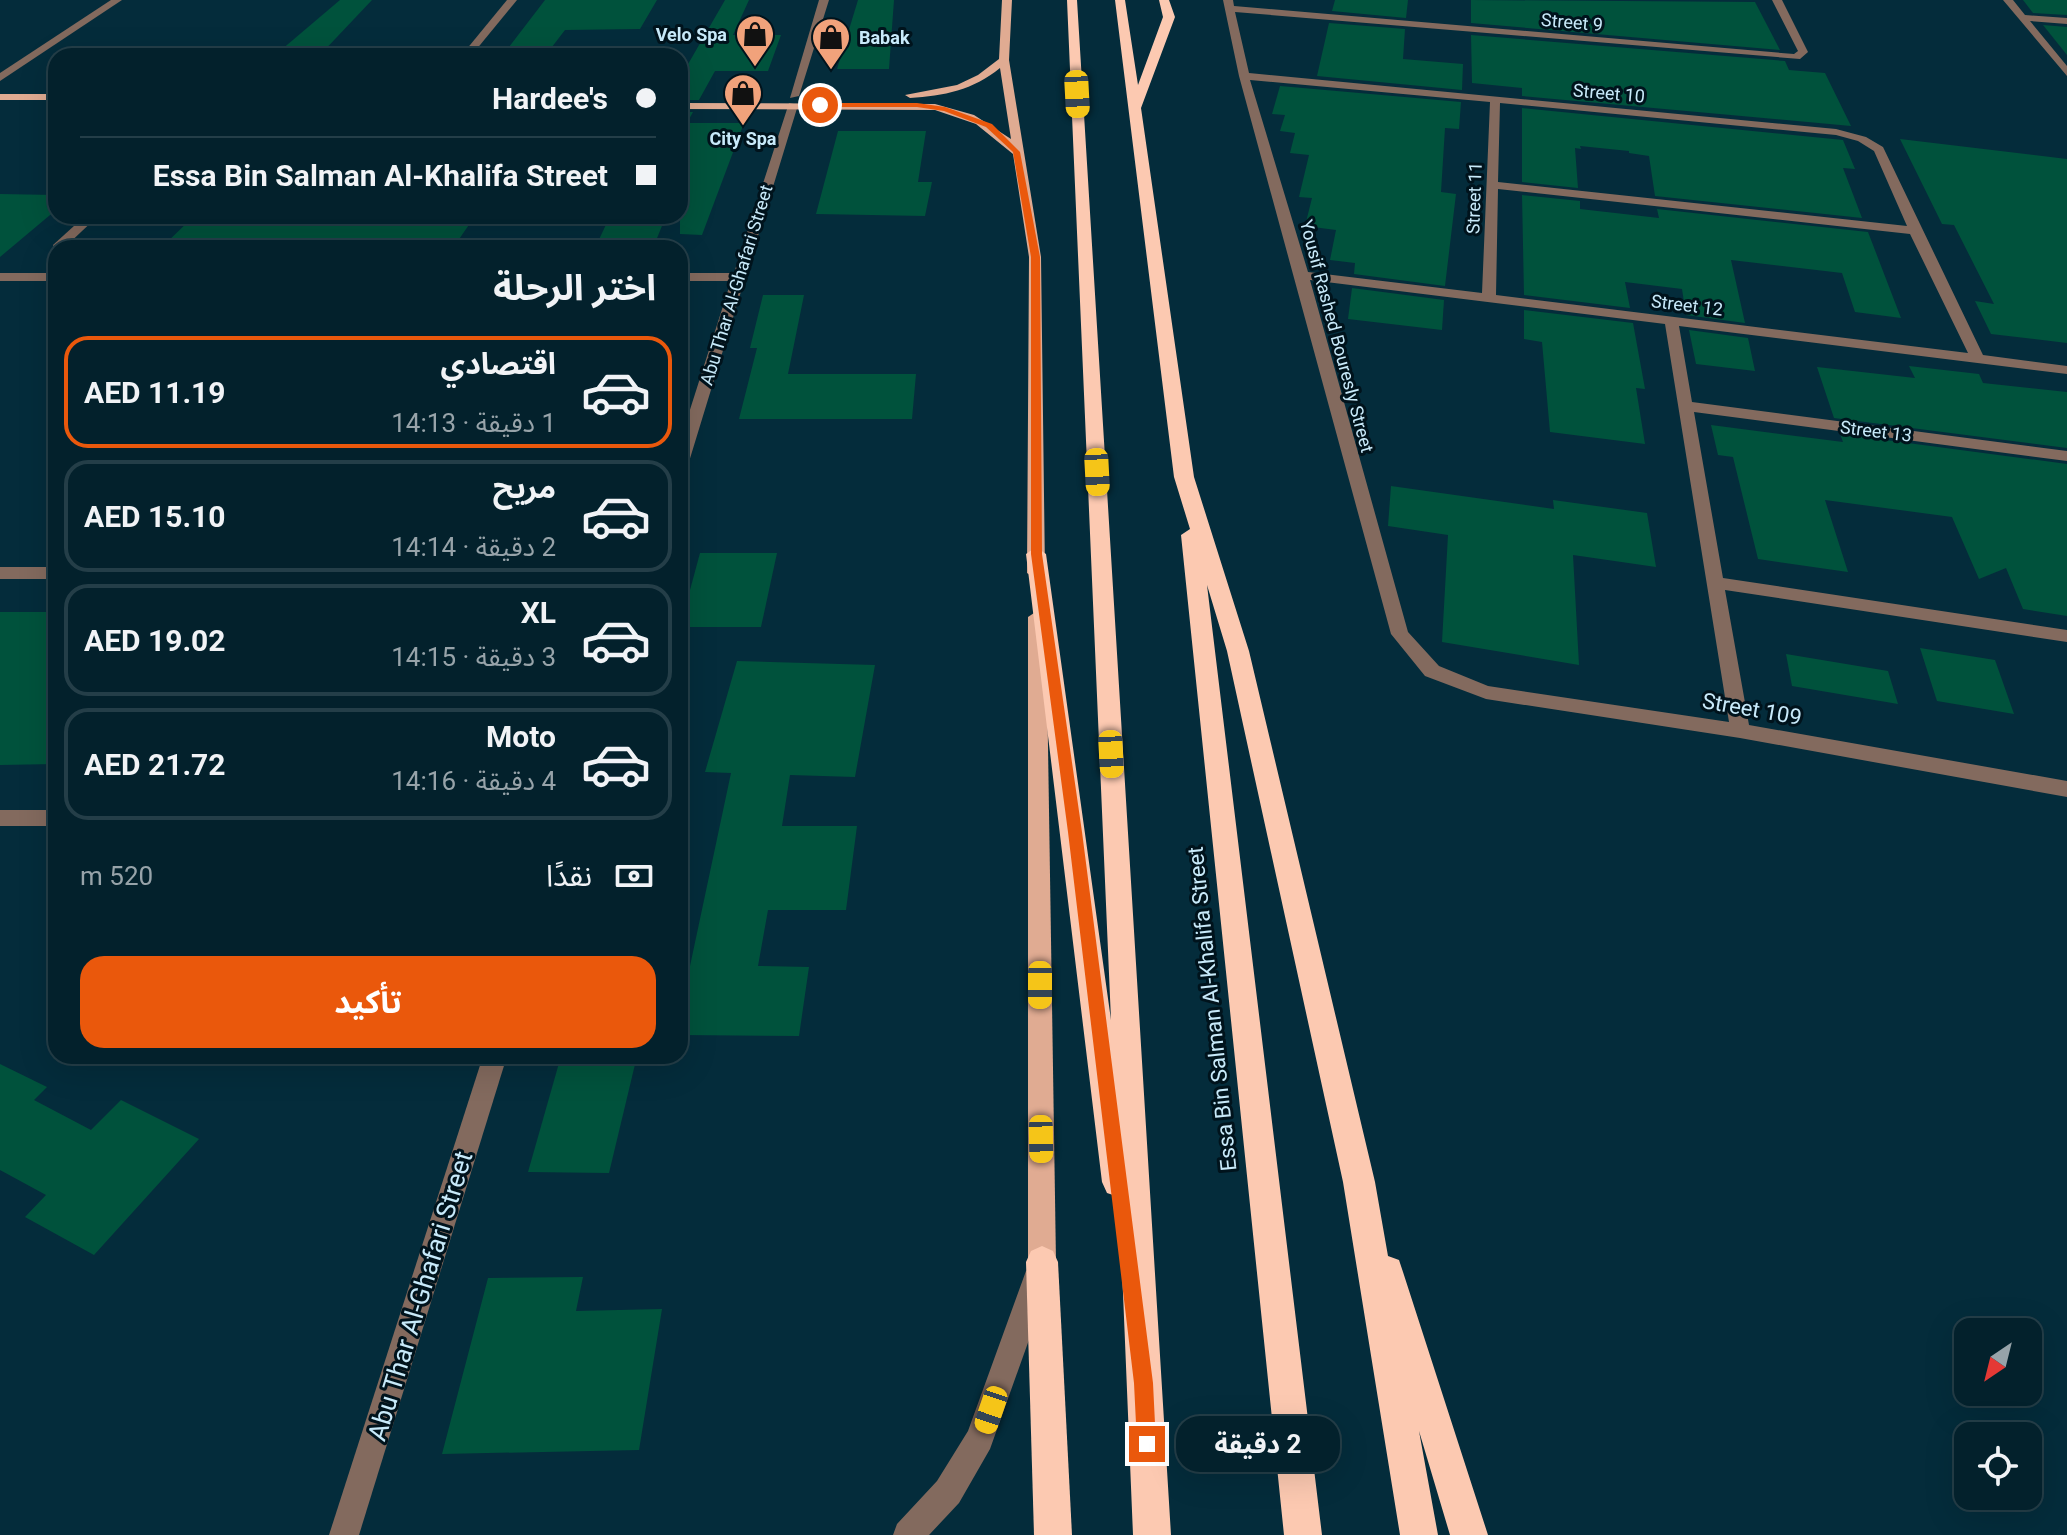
<!DOCTYPE html>
<html lang="ar">
<meta charset="utf-8">
<style>
body{margin:0;font-family:Roboto,"Noto Sans Arabic",sans-serif;background:#112e38;color:#f1f3f6;direction:rtl;height:100vh;display:flex;flex-direction:column;font-size:30px;white-space:nowrap}
*{box-sizing:border-box;margin:0}
p{font-size:26px;color:#97a3a9}
.icon{flex:none;width:44px;height:44px;fill:none;stroke:currentColor;stroke-width:2;stroke-linecap:round;stroke-linejoin:round}
.map{position:relative;flex:1;overflow:hidden;direction:ltr}
.side{position:absolute;left:48px;top:240px;width:640px;height:824px;display:flex;flex-direction:column;background:#03212c;border-radius:24px;box-shadow:0 8px 32px #0002,0 0 0 2px #243e48;direction:rtl}
.side>*{flex:none}
.hud{position:absolute;left:48px;top:48px;width:640px;height:176px;border-radius:24px;box-shadow:0 8px 32px #0002,0 0 0 2px #243e48;direction:rtl;display:grid;align-content:center;height:176px;padding:0 32px;background:#03212c}
.needle{width:52px;rotate:215deg}
.buttons{position:absolute;left:1954px;top:1318px;display:grid;gap:16px}
.buttons a{display:grid;place-items:center;width:88px;height:88px;border-radius:16px;background:#03212c;box-shadow:0 8px 32px #0002,0 0 0 2px #243e48;font-size:40px}
.end{position:absolute;width:36px;height:36px;margin:-18px;border:10px solid #ea580c;background:#fff;box-shadow:0 0 0 4px #fff}
.from{border-radius:50%}
.bubble{position:absolute;height:56px;border-radius:24px;background:#03212c;box-shadow:0 8px 32px #0002,0 0 0 2px #243e48;font-size:26px;font-weight:700;line-height:56px;text-align:center;direction:rtl}
.car{position:absolute;width:24px;height:48px;margin:-24px -12px;border-radius:10px;box-shadow:0 0 6px 2px #0007;background:linear-gradient(#f5c518 24%,#345 0 40%,#f5c518 0 76%,#345 0 86%,#f5c518 0)}
.hud b{display:flex;align-items:center;gap:28px;height:76px;font-size:30px}
.hud b+b{border-top:2px solid #243e48}
.hud i{width:20px;height:20px;background:#f1f3f6}
ul{padding:0;list-style:none}
li{display:flex;align-items:center;gap:24px;height:112px;margin:0 16px 12px;padding:0 16px;border:4px solid #243e48;border-radius:24px}
li div{flex:1}
li b{display:block;font-size:30px}
li em{font-style:normal;font-weight:700}
li.on{border-color:#ea580c}
li>.icon{width:72px;height:72px;stroke-width:1.5}
h2{padding:0 32px;font-size:36px;line-height:96px}
.pay{display:flex;align-items:center;gap:20px;height:88px;padding:0 32px;font-size:30px}
.pay p{margin-inline-start:auto}
.primary-button{display:flex;gap:16px;margin-top:auto;padding:16px 32px}
.primary-button a{flex:1;height:92px;border-radius:24px;background:#ea580c;color:#fff;font-size:32px;font-weight:700;line-height:92px;text-align:center}
.map>svg:first-child{display:block}
.building{fill:#00523c}
.lines{fill:none;stroke-linecap:round;stroke-linejoin:round}
.minor{fill:#836a5e;fill-rule:evenodd}
.major{fill:#e0ab92;fill-rule:evenodd}
.highway{fill:#fcc9b1;fill-rule:evenodd}
.route{fill:#ea580c}
.labels{text-anchor:middle;dominant-baseline:central;stroke-width:6;stroke-linejoin:round;paint-order:stroke}
.far-street-label{font-size:18px;fill:#c8eafa;stroke:#00131c}
.far-poi-label{font-size:18px;font-weight:bold;fill:#c8eafa;stroke:#00131c;text-anchor:end}
.street-label{font-size:22px;fill:#c8eafa;stroke:#00131c}
.near-street-label{font-size:26px;fill:#c8eafa;stroke:#00131c}
</style>
<div class="map">
<svg width="2067" height="1535" viewBox="0 0 2067 1535">
<rect width="100%" height="100%" fill="#042c3b"/>
<g class="building">
<polygon points="340,0 372,0 319,56 274,56"/>
<polygon points="545,0 657,0 640,29 565,30 545,56 502,56"/>
<polygon points="725,0 749,0 733,35 781,35 768,71 715,71 699,100 680,100 680,78"/>
<polygon points="858,0 894,0 889,69 837,69"/>
<polygon points="1335,0 1408,0 1406,18 1332,11"/>
<polygon points="1471,0 1755,2 1780,50 1471,23"/>
<polygon points="2023,0 2067,0 2067,15 2033,13"/>
<polygon points="1329,23 1405,29 1403,59 1463,64 1462,90 1317,76"/>
<polygon points="2043,25 2067,27 2067,55"/>
<polygon points="1471,35 1785,61 1789,70 1825,73 1851,126 1522,96 1522,88 1472,83"/>
<polygon points="1280,86 1461,102 1459,129 1445,128 1441,192 1456,194 1445,286 1354,274 1355,263 1330,260 1336,230 1305,226 1312,198 1299,197 1309,155 1290,153 1295,133 1280,131 1285,115 1272,114"/>
<polygon points="1522,108 1843,140 1855,169 1843,168 1862,218 1655,196 1649,156 1629,153 1629,151 1580,146 1581,149 1575,148 1578,188 1522,182"/>
<polygon points="680,112 693,112 687,123 744,123 702,235 680,234"/>
<polygon points="838,131 926,131 918,182 932,182 925,216 816,214"/>
<polygon points="1900,139 2067,159 2067,343 1991,334 1975,301 1994,304 1954,225 1942,224"/>
<polygon points="0,194 56,195 56,210 0,257"/>
<polygon points="1522,195 1580,201 1580,209 1659,218 1657,209 1868,232 1901,318 1855,312 1842,273 1731,260 1745,323 1686,315 1682,289 1625,282 1630,308 1524,295"/>
<polygon points="194,216 475,216 453,248 161,248"/>
<polygon points="610,216 666,216 653,248 595,248"/>
<polygon points="1352,288 1444,300 1442,330 1348,319"/>
<polygon points="763,295 804,295 788,374 916,374 912,419 739,419 757,348 750,348"/>
<polygon points="1524,310 1633,323 1645,389 1636,388 1645,444 1550,432 1542,342 1524,339"/>
<polygon points="1689,330 1748,338 1755,371 1696,364"/>
<polygon points="1909,366 1979,374 1983,383 2067,392 2067,448 1834,418 1817,367 1915,378"/>
<polygon points="1711,425 1843,442 1840,434 2067,464 2067,616 2023,609 2006,568 1979,579 1952,517 1825,500 1848,572 1758,559 1733,457 1718,455"/>
<polygon points="1391,486 1554,509 1553,500 1647,513 1656,567 1573,555 1579,665 1442,642 1448,535 1388,526"/>
<polygon points="700,553 777,553 761,627 680,627"/>
<polygon points="0,612 56,612 56,764 0,765"/>
<polygon points="1920,648 1995,660 2014,714 1937,701"/>
<polygon points="1786,654 1888,671 1898,704 1792,686"/>
<polygon points="737,661 875,665 855,777 790,775 782,826 857,826 846,910 768,910 758,966 809,967 799,1036 680,1035 680,965 690,966 731,773 705,772"/>
<polygon points="561,1056 637,1056 609,1173 528,1172"/>
<polygon points="0,1064 47,1087 34,1100 91,1130 121,1100 199,1139 94,1255 25,1217 46,1195 0,1170"/>
<polygon points="583,1277 576,1311 662,1309 639,1450 442,1454 488,1278"/>
</g>
<g class="lines">
<g class="minor">
<polygon points="111,0 122,0 0,81 0,73"/>
<polygon points="507,0 517,0 471,56 461,56"/>
<polygon points="819,0 829,0 799,96 790,98"/>
<path d="M1223,0H1233L1234,6L1794,54L1798,51L1772,0H1782L1808,52L1800,59L1235,12L1249,73L1836,129L1866,137L1883,147L1983,355L2067,366V374L1679,326L1692,402L2067,451V461L1694,412L1723,578L2067,630V642L1725,590L1749,725L2067,781V797L1740,738L1486,699L1425,676L1391,634L1239,76ZM1250,80L1490,102L1482,293L1308,272ZM1500,103L1836,135L1858,141L1874,151L1907,226L1498,182ZM1498,189L1910,234L1968,353L1496,295ZM1310,280L1665,324L1729,722L1488,686L1439,666L1408,632Z"/>
<polygon points="2003,0 2013,0 2025,15 2067,18 2067,24 2030,21 2067,66 2067,76"/>
<polygon points="789,103 798,105 688,465 680,470 680,441 731,281 680,281 680,273 734,273"/>
<polygon points="85,216 98,216 64,248 53,251 53,245"/>
<rect x="0" y="273" width="56" height="8"/>
<rect x="0" y="567" width="56" height="12"/>
<rect x="0" y="810" width="56" height="16"/>
<polygon points="483,1056 507,1056 359,1535 329,1535"/>
<polygon points="1036,1267 1046,1271 1050,1281 990,1449 959,1503 929,1535 893,1535 897,1524 937,1481 968,1431 1026,1271"/>
</g>
<g class="major">
<path d="M1002,0H1012L1009,60L1041,257L1045,573L1036,579L1027,573L1029,257L1013,154L976,124L935,110L680,109V103L935,104L974,115L1011,139L1000,68C973,90 944,96 910,98L905,95L957,85L978,75L999,59Z"/>
<rect x="0" y="94" width="56" height="6"/>
<polygon points="1037,611 1046,617 1056,1262 1052,1272 1042,1276 1032,1272 1028,1262 1028,617"/>
</g>
<g class="highway">
<polygon points="1067,0 1077,0 1171,1535 1133,1535 1119,1197 1107,1193 1102,1182 1026,554 1036,547 1046,554 1111,1020"/>
<polygon points="1115,0 1125,0 1138,85 1163,17 1159,0 1169,0 1175,17 1141,108 1194,477 1249,651 1375,1182 1388,1256 1399,1260 1403,1272 1488,1535 1450,1535 1419,1431 1438,1535 1400,1535 1343,1182 1227,651 1207,585 1322,1535 1284,1535 1181,535 1190,529 1174,477"/>
<polygon points="1042,1246 1053,1251 1058,1262 1072,1535 1034,1535 1026,1262 1031,1251"/>
</g>
</g>
<polygon class="route" points="820,103 917,103 945,107 992,124 1020,152 1040,257 1042,554 1082,832 1153,1383 1156,1444 1154,1451 1147,1453 1140,1451 1137,1444 1134,1383 1068,832 1031,554 1031,257 1013,152 986,127 944,111 917,107 817,107"/>
<defs>
<symbol id="shop-pin" viewBox="-11 -11 22 30"><path d="M0 17L-7.5 6A9.5 9.5 0 1 1 7.5 6Z" fill="#f1a27b" stroke="#00131c"/><path d="M-5-2.5h2.3a2.7 3.5 0 0 1 5.4 0H5L5.5 6h-11ZM-1.5-2.5h3a1.5 2.3 0 0 0-3 0Z" fill="#111"/></symbol>
</defs>
<g fill-rule="evenodd">
<use href="#shop-pin" x="733" y="12" width="44" height="60"/>
<use href="#shop-pin" x="809" y="15" width="44" height="60"/>
<use href="#shop-pin" x="721" y="71" width="44" height="60"/>
</g>
<g class="labels">
<g class="far-street-label">
<text transform="translate(1572 22) rotate(5)">Street 9</text>
<text transform="translate(1609 93) rotate(5)">Street 10</text>
<text transform="translate(1474 198) rotate(-88)">Street 11</text>
<text transform="translate(736 285) rotate(-73)">Abu Thar Al-Ghafari Street</text>
<text transform="translate(1687 305) rotate(7)">Street 12</text>
<text transform="translate(1337 336) rotate(75)">Yousif Rashed Bouresly Street</text>
<text transform="translate(1876 431) rotate(7)">Street 13</text>
</g>
<g class="far-poi-label">
<text x="727" y="34">Velo Spa</text>
<text x="859" y="37" text-anchor="start">Babak</text>
<text x="743" y="138" text-anchor="middle">City Spa</text>
</g>
<g class="street-label">
<text transform="translate(1752 709) rotate(10)">Street 109</text>
<text transform="translate(1212 1009) rotate(-96)">Essa Bin Salman Al-Khalifa Street</text>
</g>
<g class="near-street-label">
<text transform="translate(420 1296) rotate(-73)">Abu Thar Al-Ghafari Street</text>
</g>
</g>
</svg>
<div class="buttons">
<a><svg class="needle" viewBox="-14 -14 28 28"><path d="M0-13l5 13h-10z" fill="#e53935"/><path d="M0 13l5-13h-10z" fill="#97a3a9"/></svg></a>
<a><svg class="icon" aria-label="locate" viewBox="0 0 24 24"><circle cx="12" cy="12" r="6"/><path d="M12 2v4M12 18v4M2 12h4M18 12h4"/></svg></a>
</div>
<i class="end from" style="left:820px;top:105px"></i>
<i class="end" style="left:1147px;top:1444px"></i>
<div class="bubble" style="left:1176px;top:1416px;width:164px">2 دقيقة</div>
<i class="car" style="left:1077px;top:94px;rotate:177deg"></i>
<i class="car" style="left:1097px;top:472px;rotate:177deg"></i>
<i class="car" style="left:1111px;top:754px;rotate:177deg"></i>
<i class="car" style="left:1040px;top:985px;rotate:180deg"></i>
<i class="car" style="left:1041px;top:1139px;rotate:179deg"></i>
<i class="car" style="left:991px;top:1410px;rotate:199deg"></i>
<div class="hud">
<b><i class="from"></i>Hardee's</b>
<b><i></i>Essa Bin Salman Al-Khalifa Street</b>
</div>
<section class="side">
<h2>اختر الرحلة</h2>
<ul>
<li class="on"><svg class="icon" aria-label="car" viewBox="0 0 24 24"><path d="M5 17H2v-5l4-1 3-4h7l3 4 3 1v5h-3M9 17h6M6 11h13"/><circle cx="7" cy="17" r="2"/><circle cx="17" cy="17" r="2"/></svg><div><b>اقتصادي</b><p>1 دقيقة · 14:13</p></div><em>AED 11.19</em></li>
<li><svg class="icon" aria-label="car" viewBox="0 0 24 24"><path d="M5 17H2v-5l4-1 3-4h7l3 4 3 1v5h-3M9 17h6M6 11h13"/><circle cx="7" cy="17" r="2"/><circle cx="17" cy="17" r="2"/></svg><div><b>مريح</b><p>2 دقيقة · 14:14</p></div><em>AED 15.10</em></li>
<li><svg class="icon" aria-label="car" viewBox="0 0 24 24"><path d="M5 17H2v-5l4-1 3-4h7l3 4 3 1v5h-3M9 17h6M6 11h13"/><circle cx="7" cy="17" r="2"/><circle cx="17" cy="17" r="2"/></svg><div><b>XL</b><p>3 دقيقة · 14:15</p></div><em>AED 19.02</em></li>
<li><svg class="icon" aria-label="car" viewBox="0 0 24 24"><path d="M5 17H2v-5l4-1 3-4h7l3 4 3 1v5h-3M9 17h6M6 11h13"/><circle cx="7" cy="17" r="2"/><circle cx="17" cy="17" r="2"/></svg><div><b>Moto</b><p>4 دقيقة · 14:16</p></div><em>AED 21.72</em></li>
</ul>
<div class="pay"><svg class="icon" aria-label="cash" viewBox="0 0 24 24"><path d="M3 7h18v10H3z"/><circle cx="12" cy="12" r="2"/></svg>نقدًا<p>520 m</p></div>
<div class="primary-button"><a>تأكيد</a></div>
</section>
</div>
